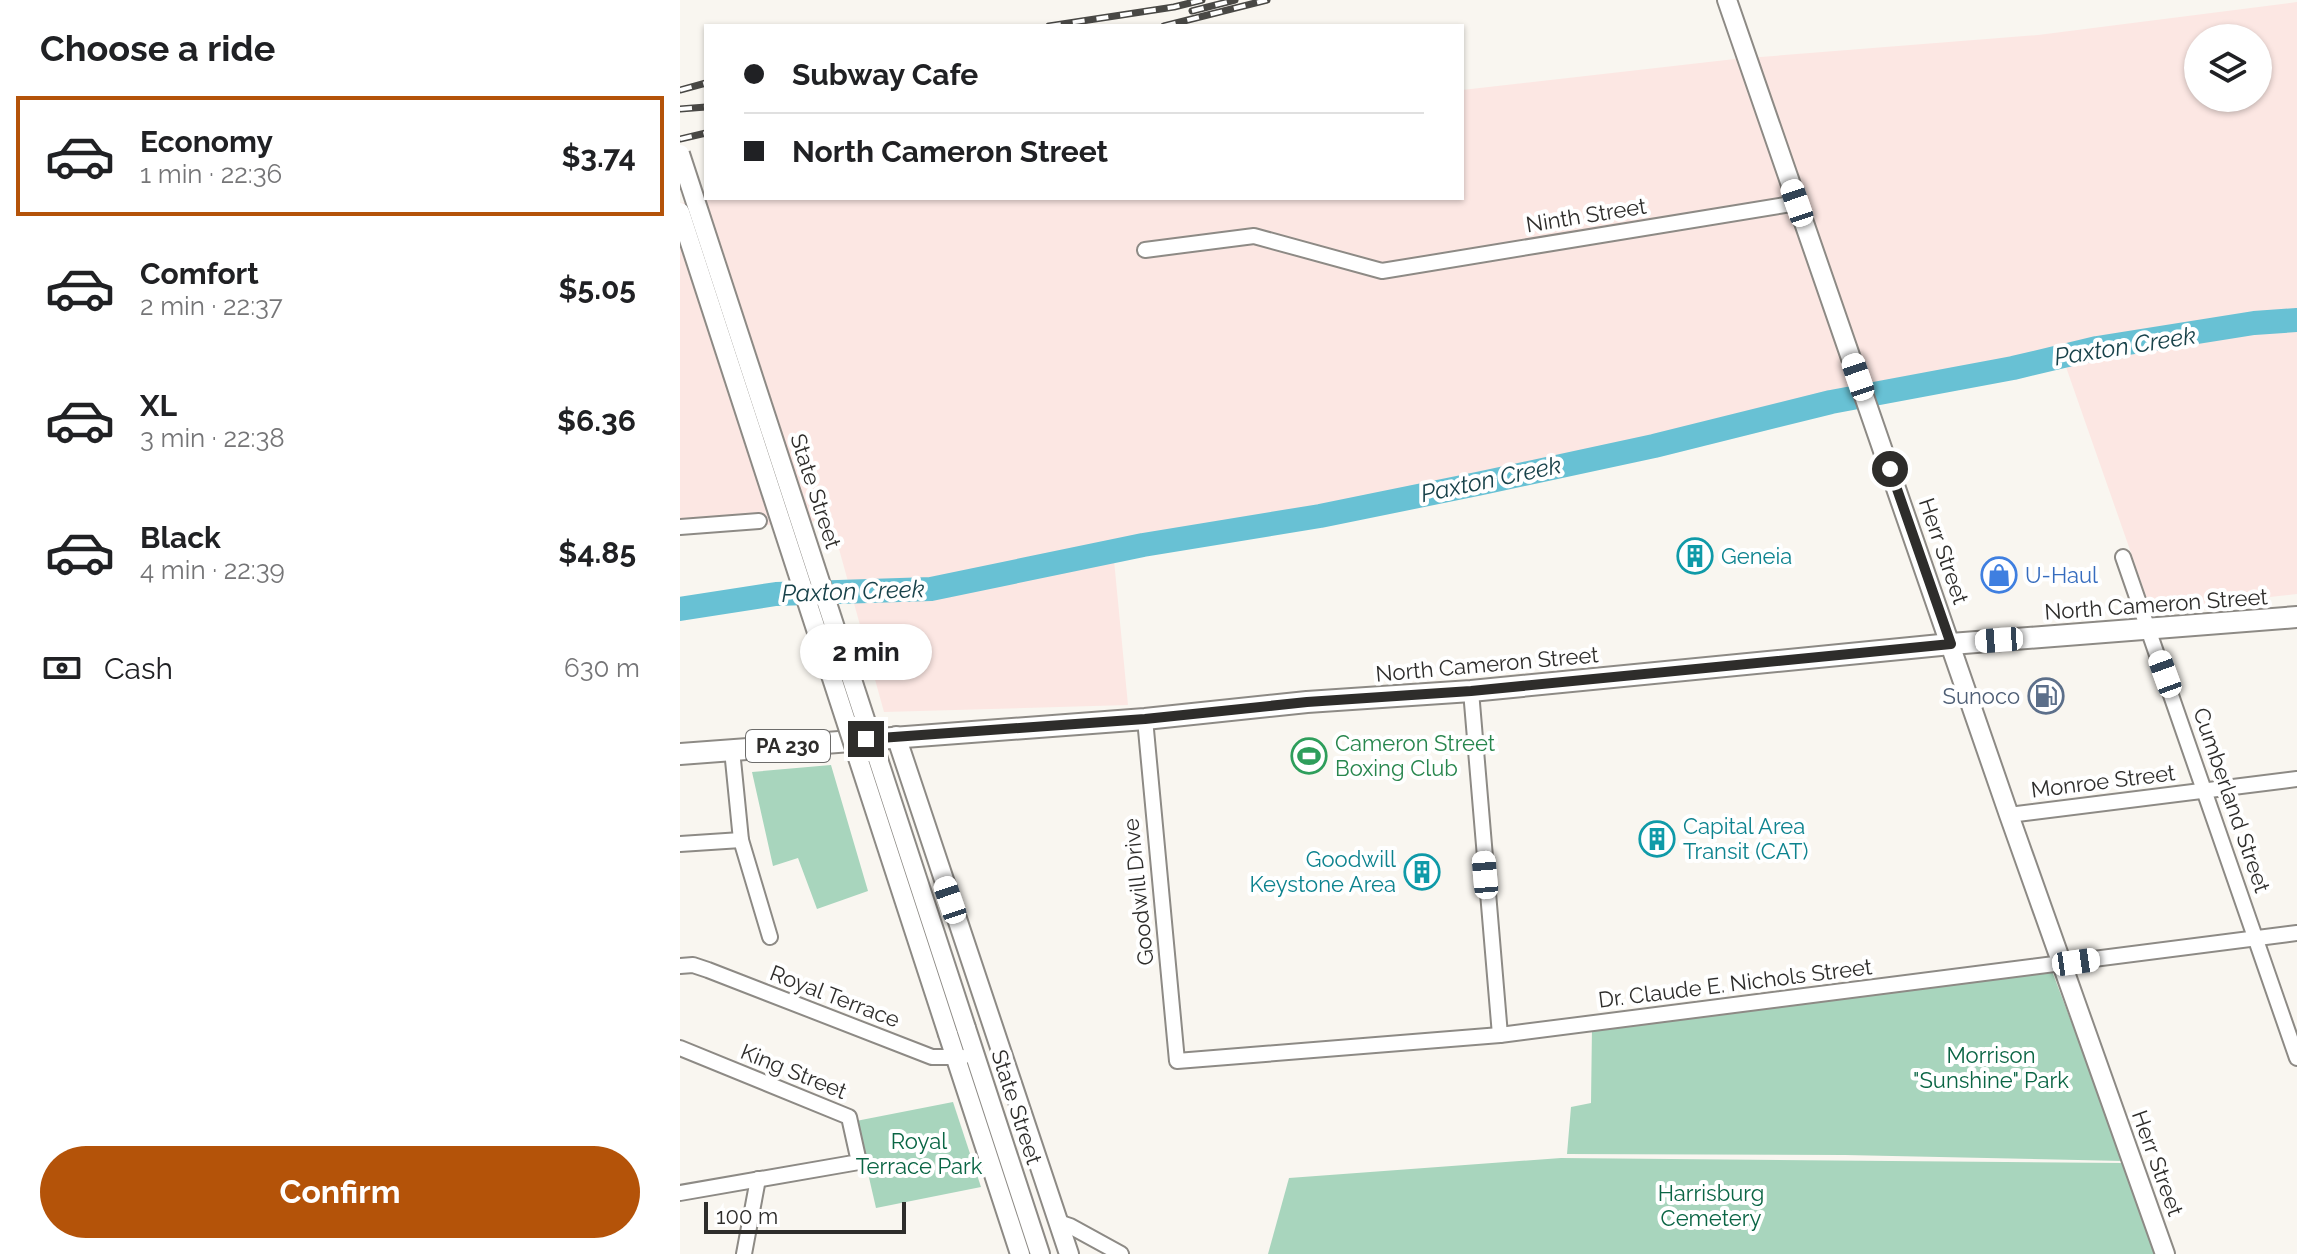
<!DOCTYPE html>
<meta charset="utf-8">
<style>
body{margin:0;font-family:Raleway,sans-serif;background:#f2f2f2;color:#202124;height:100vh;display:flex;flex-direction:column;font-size:30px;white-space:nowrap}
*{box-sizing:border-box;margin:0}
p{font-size:26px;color:#757577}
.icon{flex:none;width:44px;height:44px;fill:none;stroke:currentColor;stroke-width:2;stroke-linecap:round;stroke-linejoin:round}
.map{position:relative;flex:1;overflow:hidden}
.side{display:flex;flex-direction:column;background:#fff;width:680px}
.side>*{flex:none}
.banner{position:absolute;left:24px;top:24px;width:760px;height:176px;border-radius:0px;box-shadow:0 2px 6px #0004;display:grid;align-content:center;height:176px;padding:0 40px;background:#fff}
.controls{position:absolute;left:1504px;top:24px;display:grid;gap:16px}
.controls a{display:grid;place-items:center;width:88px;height:88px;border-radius:50%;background:#fff;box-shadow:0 2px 6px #0004;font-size:40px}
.scale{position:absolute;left:24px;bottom:20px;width:202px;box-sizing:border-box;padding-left:8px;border:4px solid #2e2d2b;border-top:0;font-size:22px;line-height:28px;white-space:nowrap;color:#2e2d2b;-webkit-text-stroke:6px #fff;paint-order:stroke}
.end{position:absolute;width:36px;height:36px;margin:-18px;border:10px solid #2e2d2b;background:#fff;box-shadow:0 0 0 4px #fff}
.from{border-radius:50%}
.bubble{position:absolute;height:56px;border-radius:28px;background:#fff;box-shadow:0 2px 6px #0004;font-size:26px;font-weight:700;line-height:56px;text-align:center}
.car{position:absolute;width:24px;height:48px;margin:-24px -12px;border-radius:10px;box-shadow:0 0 6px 2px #0007;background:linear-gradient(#fff 24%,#345 0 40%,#fff 0 76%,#345 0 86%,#fff 0)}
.banner b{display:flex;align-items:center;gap:28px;height:76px;font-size:30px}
.banner b+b{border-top:2px solid #e0e0e0}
.banner i{width:20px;height:20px;background:#202124}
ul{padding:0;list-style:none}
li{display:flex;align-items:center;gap:24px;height:120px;margin:0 16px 12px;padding:0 24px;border:4px solid transparent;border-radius:0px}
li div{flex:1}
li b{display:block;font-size:30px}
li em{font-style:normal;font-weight:700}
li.current{border-color:#b45309}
li>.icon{width:72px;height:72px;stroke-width:1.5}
h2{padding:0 40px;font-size:36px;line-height:96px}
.pay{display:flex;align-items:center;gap:20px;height:88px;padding:0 40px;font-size:30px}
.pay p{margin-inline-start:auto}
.cta{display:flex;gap:16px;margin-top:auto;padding:16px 40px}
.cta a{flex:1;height:92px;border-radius:48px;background:#b45309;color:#fff;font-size:32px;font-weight:700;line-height:92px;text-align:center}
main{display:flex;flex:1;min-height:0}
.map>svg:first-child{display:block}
.industrial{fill:#fce7e3;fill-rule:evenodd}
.green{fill:#a8d5bd}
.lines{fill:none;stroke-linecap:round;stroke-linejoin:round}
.river{stroke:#68c1d4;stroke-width:24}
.minor-casing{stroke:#8d8a85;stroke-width:18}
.major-casing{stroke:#8d8a85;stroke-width:22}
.highway-casing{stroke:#8d8a85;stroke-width:24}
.minor{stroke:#fff;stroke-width:14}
.major{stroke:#fff;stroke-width:18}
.highway{stroke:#fff;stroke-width:20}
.rail-casing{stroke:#494845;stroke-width:7}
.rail{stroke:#fff;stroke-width:4;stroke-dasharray:12;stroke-linecap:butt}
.major-bridge-casing{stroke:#8d8a85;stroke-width:22;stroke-linecap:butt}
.major-bridge{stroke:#fff;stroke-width:18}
.route{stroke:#2e2d2b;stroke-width:10}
.labels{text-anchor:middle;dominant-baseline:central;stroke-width:8;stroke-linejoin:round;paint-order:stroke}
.shield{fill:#fff;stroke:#6d6c6b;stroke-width:2}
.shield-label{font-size:20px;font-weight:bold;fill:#2e2d2b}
.street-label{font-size:22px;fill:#2e2d2b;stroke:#fff}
.culture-label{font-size:22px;fill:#0d838f;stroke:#fff;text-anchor:start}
.shop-label{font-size:22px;fill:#366cbe;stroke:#fff;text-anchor:start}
.service-label{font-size:22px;fill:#4e5e75;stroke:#fff;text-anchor:end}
.leisure-label{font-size:22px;fill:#27864d;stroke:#fff;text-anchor:start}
.park-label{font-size:22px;fill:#0a6544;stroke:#fff}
.water-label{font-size:24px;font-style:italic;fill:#18424a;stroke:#fff}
</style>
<main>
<section class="side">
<h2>Choose a ride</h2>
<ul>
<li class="current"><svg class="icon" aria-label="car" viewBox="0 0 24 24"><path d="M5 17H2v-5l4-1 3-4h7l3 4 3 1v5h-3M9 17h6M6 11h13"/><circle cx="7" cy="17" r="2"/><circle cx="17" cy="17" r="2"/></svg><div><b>Economy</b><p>1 min · 22:36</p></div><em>$3.74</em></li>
<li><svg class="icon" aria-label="car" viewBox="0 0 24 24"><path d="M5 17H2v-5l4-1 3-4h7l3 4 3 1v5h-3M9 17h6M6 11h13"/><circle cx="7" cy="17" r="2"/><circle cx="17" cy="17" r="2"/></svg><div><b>Comfort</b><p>2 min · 22:37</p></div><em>$5.05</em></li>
<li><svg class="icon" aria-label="car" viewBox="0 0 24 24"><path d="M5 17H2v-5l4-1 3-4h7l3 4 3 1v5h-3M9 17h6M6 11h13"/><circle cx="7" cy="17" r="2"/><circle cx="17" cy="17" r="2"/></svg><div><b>XL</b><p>3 min · 22:38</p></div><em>$6.36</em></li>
<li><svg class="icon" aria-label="car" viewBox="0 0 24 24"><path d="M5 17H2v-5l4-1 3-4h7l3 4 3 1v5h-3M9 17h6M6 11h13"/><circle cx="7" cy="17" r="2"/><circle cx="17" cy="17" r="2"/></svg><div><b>Black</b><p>4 min · 22:39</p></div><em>$4.85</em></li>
</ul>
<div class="pay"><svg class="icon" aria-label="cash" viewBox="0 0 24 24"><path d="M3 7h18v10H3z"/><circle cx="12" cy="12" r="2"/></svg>Cash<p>630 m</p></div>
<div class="cta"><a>Confirm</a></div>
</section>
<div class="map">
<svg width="1617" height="1254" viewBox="0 0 1617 1254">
<rect width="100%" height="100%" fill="#f9f6f0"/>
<path class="industrial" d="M1617,2V594L1471,610L1386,367L433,550L448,705L204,712L151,520L0,532V203L37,198H782V90L1055,59L1358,35ZM1518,38H1578V98H1518Z"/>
<g class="green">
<polygon points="151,765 188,891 137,909 118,858 93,866 72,772"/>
<polygon points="1372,971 1444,1161 1165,1155 887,1154 891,1107 911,1103 912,1026 1122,1004 1252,985"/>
<polygon points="273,1102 301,1187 196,1208 176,1121"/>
<polygon points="881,1158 1443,1163 1474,1254 588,1254 609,1178"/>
</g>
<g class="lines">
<polyline class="river" points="0,609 96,594 251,589 463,545 640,516 802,483 974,446 1151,402 1333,368 1417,348 1574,323 1617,320"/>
<defs>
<g id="minor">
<polyline points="465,250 574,236 702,271 1117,203"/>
<polyline points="0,527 79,521"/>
<polyline points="1443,557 1617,1058"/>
<polyline points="791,691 820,1035"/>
<polyline points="465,719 497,1061 820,1035 1617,933"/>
<polyline points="52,750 61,840 90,937"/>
<polyline points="1329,815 1617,779"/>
<polyline points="0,844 61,840"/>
<polyline points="0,966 13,965 28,970 252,1057 283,1057"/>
<polyline points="0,1048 169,1117 179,1162 0,1193"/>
<polyline points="378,1222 390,1226 441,1254"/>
<polyline points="64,1254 78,1179"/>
</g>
<g id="major">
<polyline points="1047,0 1329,815 1485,1254"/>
<polyline points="216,736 389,1254"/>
<polyline points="286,1028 360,1254"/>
<polyline points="268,1034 340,1254"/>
</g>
<polyline id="highway" points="0,754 465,719 627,702 791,691 1271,644 1617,617"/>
</defs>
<use href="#minor" class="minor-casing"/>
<use href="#major" class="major-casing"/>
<use href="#highway" class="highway-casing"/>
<use href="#minor" class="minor"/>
<use href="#major" class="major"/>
<use href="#highway" class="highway"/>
<defs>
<g id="rail">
<polyline points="512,11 555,0"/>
<polyline points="369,26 494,7 522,0"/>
<polyline points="484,26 587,0"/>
<polyline points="0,90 26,83"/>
<polyline points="0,109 26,107"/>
<polyline points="0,139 26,133"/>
</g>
</defs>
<use href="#rail" class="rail-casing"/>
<use href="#rail" class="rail"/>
<defs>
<g id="major-bridge">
<polyline points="0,154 286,1028"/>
<polyline points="0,212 268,1034"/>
</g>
</defs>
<use href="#major-bridge" class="major-bridge-casing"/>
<use href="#major-bridge" class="major-bridge"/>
</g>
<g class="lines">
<polyline class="route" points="186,739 465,719 627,702 791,691 1271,644 1210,469"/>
</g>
<defs>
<symbol id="building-ring" viewBox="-11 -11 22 22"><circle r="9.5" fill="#fff" stroke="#0f9aa8" stroke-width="1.5"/><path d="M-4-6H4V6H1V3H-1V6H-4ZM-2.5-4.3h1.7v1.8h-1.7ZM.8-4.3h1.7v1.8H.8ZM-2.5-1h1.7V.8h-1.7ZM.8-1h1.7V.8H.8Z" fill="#0f9aa8"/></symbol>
<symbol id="shop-ring" viewBox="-11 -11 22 22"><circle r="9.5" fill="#fff" stroke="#3f7fe0" stroke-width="1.5"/><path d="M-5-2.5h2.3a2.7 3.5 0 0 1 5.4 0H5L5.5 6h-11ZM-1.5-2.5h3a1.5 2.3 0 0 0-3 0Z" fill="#3f7fe0"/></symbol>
<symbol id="fuel-ring" viewBox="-11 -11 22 22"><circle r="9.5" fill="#fff" stroke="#5c6f8a" stroke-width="1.5"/><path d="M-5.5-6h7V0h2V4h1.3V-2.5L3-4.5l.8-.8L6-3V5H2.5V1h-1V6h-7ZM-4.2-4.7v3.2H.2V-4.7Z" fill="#5c6f8a"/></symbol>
<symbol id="stadium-ring" viewBox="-11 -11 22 22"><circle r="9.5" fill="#fff" stroke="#2e9e5b" stroke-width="1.5"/><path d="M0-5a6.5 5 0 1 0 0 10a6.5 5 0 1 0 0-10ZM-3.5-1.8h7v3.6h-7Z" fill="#2e9e5b"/></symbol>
</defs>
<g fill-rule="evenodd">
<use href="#building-ring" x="995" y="536" width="40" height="40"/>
<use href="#shop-ring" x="1299" y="555" width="40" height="40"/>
<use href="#fuel-ring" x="1346" y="676" width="40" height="40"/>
<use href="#stadium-ring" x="609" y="736" width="40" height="40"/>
<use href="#building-ring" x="957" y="819" width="40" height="40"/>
<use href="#building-ring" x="722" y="852" width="40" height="40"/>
</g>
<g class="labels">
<rect class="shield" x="66" y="730" width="84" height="32" rx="6"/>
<g class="shield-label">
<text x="108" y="746">PA 230</text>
</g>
<g class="street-label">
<text transform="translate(906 215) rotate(-9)">Ninth Street</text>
<text transform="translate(136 491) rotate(72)">State Street</text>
<text transform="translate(1264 551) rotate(71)">Herr Street</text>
<text transform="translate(1476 604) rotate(-4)">North Cameron Street</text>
<text transform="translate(807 664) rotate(-5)">North Cameron Street</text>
<text transform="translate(1423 781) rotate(-7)">Monroe Street</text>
<text transform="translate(1552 800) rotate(71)">Cumberland Street</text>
<text transform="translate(458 892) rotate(-96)">Goodwill Drive</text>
<text transform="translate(1055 983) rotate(-7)">Dr. Claude E. Nichols Street</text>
<text transform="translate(155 996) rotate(21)">Royal Terrace</text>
<text transform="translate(114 1071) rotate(22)">King Street</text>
<text transform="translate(337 1107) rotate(72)">State Street</text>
<text transform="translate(1478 1163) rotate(70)">Herr Street</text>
</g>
<g class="culture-label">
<text x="1041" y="556">Geneia</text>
<text x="1003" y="826">Capital Area<tspan x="1003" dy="25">Transit (CAT)</tspan></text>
<text x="716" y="859" text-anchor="end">Goodwill<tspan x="716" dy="25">Keystone Area</tspan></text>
</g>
<g class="shop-label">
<text x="1345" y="575">U-Haul</text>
</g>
<g class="service-label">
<text x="1340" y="696">Sunoco</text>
</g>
<g class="leisure-label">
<text x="655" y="743">Cameron Street<tspan x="655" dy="25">Boxing Club</tspan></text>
</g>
<g class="park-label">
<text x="1311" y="1055">Morrison<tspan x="1311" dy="25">"Sunshine" Park</tspan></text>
<text x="239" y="1141">Royal<tspan x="239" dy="25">Terrace Park</tspan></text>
<text x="1031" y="1193">Harrisburg<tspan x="1031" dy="25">Cemetery</tspan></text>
</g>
<g class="water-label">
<text transform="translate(1445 346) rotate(-9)">Paxton Creek</text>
<text transform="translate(811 479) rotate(-12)">Paxton Creek</text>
<text transform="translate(173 591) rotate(-2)">Paxton Creek</text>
</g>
</g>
</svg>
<div class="controls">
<a><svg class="icon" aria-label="layers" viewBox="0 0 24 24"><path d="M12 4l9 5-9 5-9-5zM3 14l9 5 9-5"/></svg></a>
</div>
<div class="scale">100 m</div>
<i class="end from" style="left:1210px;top:469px"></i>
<i class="end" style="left:186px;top:739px"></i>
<div class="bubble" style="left:120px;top:624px;width:132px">2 min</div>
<i class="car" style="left:1117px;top:203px;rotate:341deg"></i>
<i class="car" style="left:1178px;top:377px;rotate:341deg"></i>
<i class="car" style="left:1319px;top:640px;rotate:266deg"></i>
<i class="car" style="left:1485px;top:674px;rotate:340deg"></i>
<i class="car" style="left:805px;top:875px;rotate:355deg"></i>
<i class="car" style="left:270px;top:900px;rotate:341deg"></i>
<i class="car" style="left:1396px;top:962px;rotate:82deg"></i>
<div class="banner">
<b><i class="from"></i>Subway Cafe</b>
<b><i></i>North Cameron Street</b>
</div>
</div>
</main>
